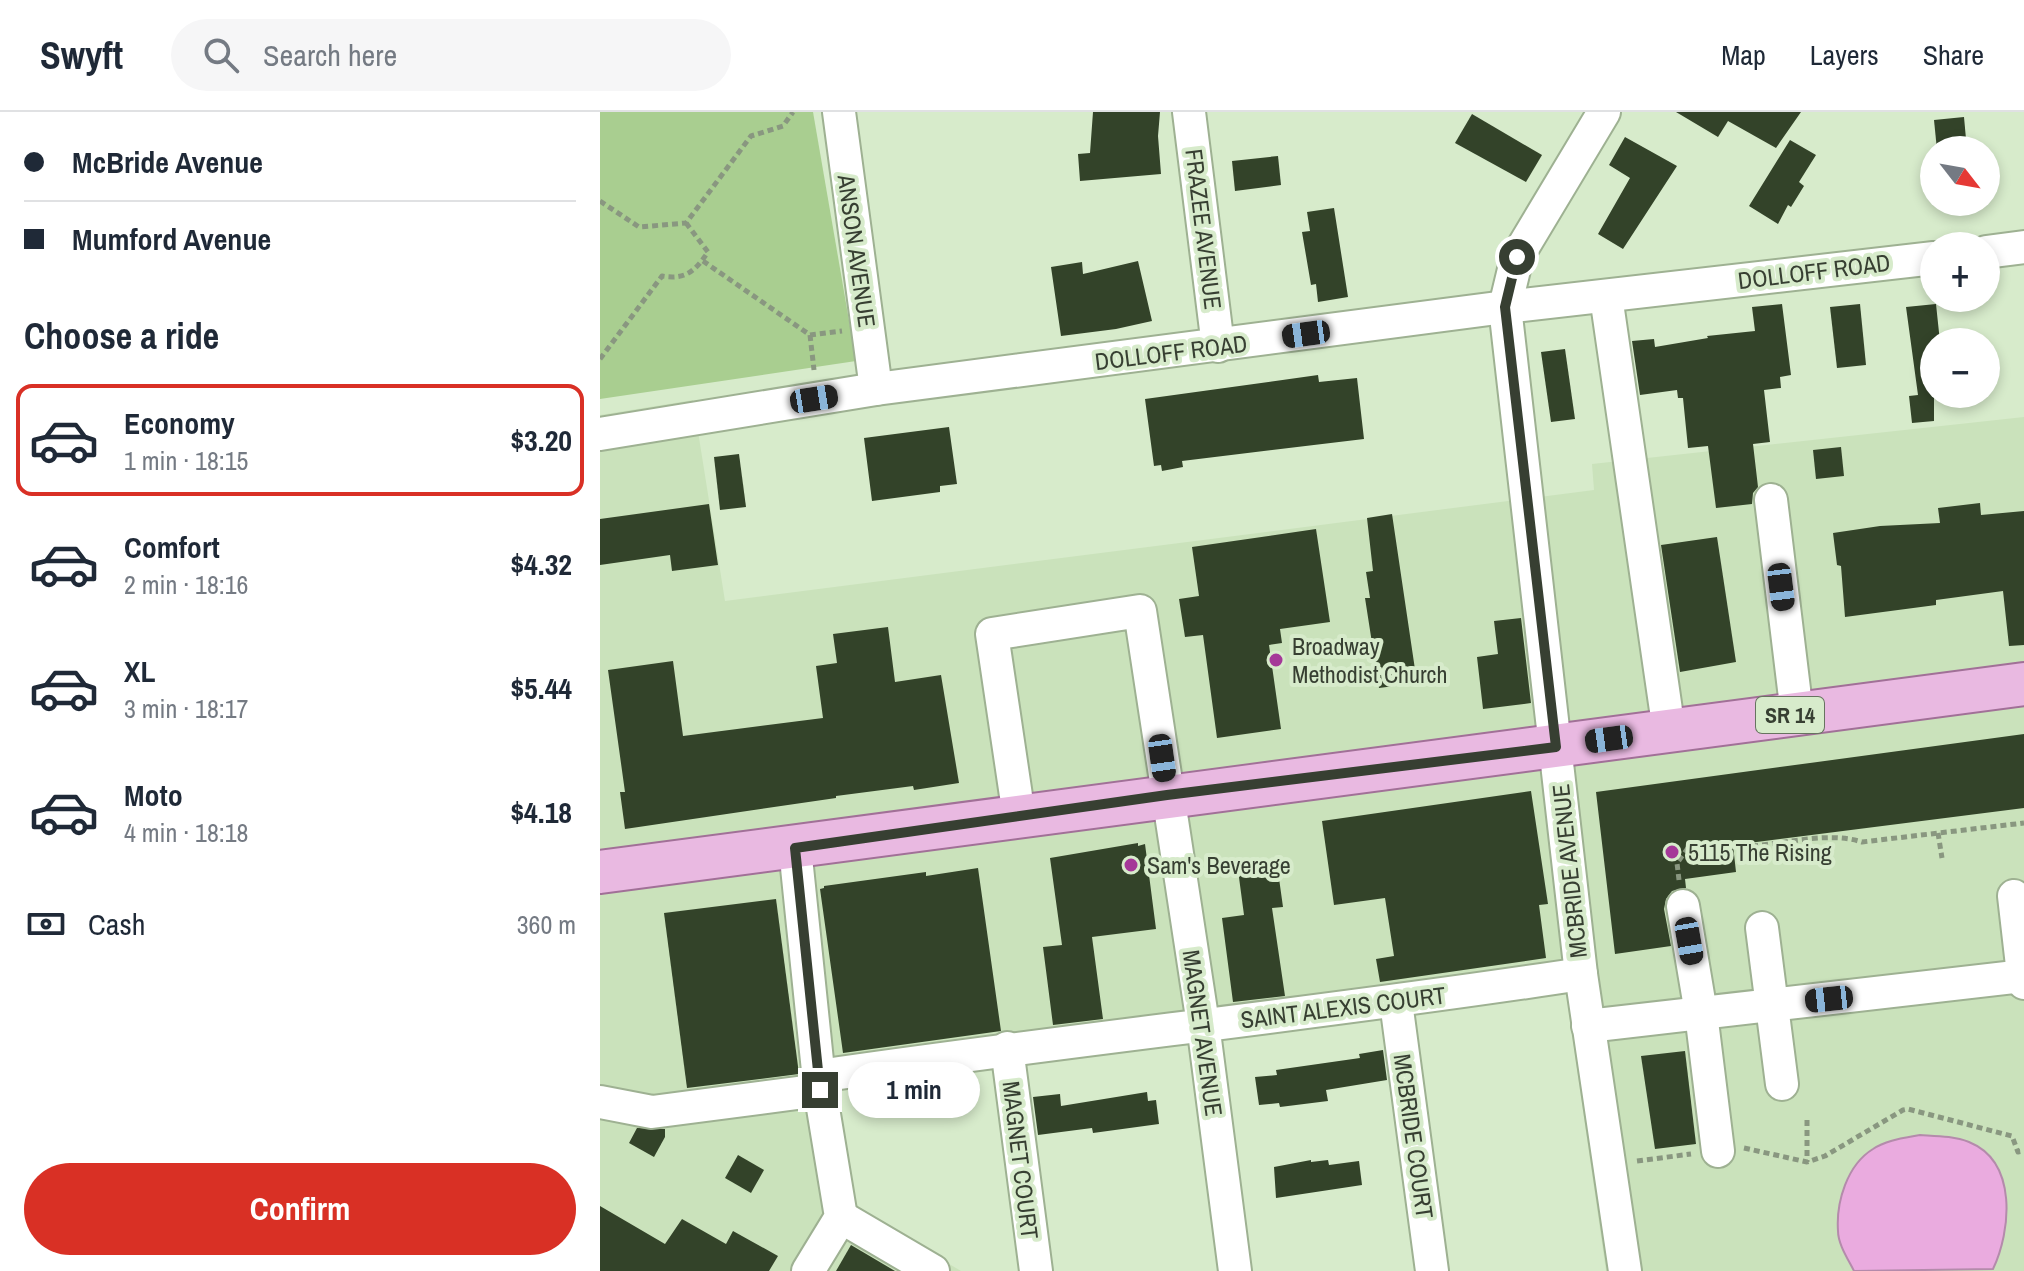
<!DOCTYPE html>
<meta charset="utf-8">
<style>
body{margin:0;font-family:"Archivo Narrow",sans-serif;background:#f6f6f7;color:#1f2937;height:100vh;display:flex;flex-direction:column;font-size:30px;white-space:nowrap}
*{box-sizing:border-box;margin:0}
p{font-size:26px;color:#747a83}
.icon{flex:none;width:44px;height:44px;fill:none;stroke:currentColor;stroke-width:2;stroke-linecap:round;stroke-linejoin:round}
.map{position:relative;flex:1;overflow:hidden}
.panel{display:flex;flex-direction:column;background:#fff;width:600px}
.panel>*{flex:none}
.guide{display:grid;align-content:center;height:176px;padding:0 24px;background:#fff}
.needle{width:52px;rotate:121deg}
.controls{position:absolute;left:1320px;top:24px;display:grid;gap:16px}
.controls a{display:grid;place-items:center;width:80px;height:80px;border-radius:50%;background:#fff;box-shadow:0 4px 12px #0003;font-size:40px}
.end{position:absolute;width:36px;height:36px;margin:-18px;border:10px solid #373f32;background:#fff;box-shadow:0 0 0 4px #fff}
.from{border-radius:50%}
.bubble{position:absolute;height:56px;border-radius:28px;background:#fff;box-shadow:0 4px 12px #0003;font-size:26px;font-weight:700;line-height:56px;text-align:center}
.car{position:absolute;width:24px;height:48px;margin:-24px -12px;border-radius:10px;box-shadow:0 0 6px 2px #0007;background:linear-gradient(#222 24%,#8ab4d8 0 40%,#222 0 76%,#8ab4d8 0 86%,#222 0)}
.guide b{display:flex;align-items:center;gap:28px;height:76px;font-size:30px}
.guide b+b{border-top:2px solid #e0e1e3}
.guide i{width:20px;height:20px;background:#1f2937}
ul{padding:0;list-style:none}
li{display:flex;align-items:center;gap:24px;height:112px;margin:0 16px 12px;padding:0 8px;border:4px solid transparent;border-radius:16px}
li div{flex:1}
li b{display:block;font-size:30px}
li em{font-style:normal;font-weight:700}
li.on{border-color:#d93025}
li>.icon{width:72px;height:72px;stroke-width:1.5}
h2{padding:0 24px;font-size:36px;line-height:96px}
.pay{display:flex;align-items:center;gap:20px;height:88px;padding:0 24px;font-size:30px}
.pay p{margin-inline-start:auto}
.button{display:flex;gap:16px;margin-top:auto;padding:16px 24px}
.button a{flex:1;height:92px;border-radius:48px;background:#d93025;color:#fff;font-size:32px;font-weight:700;line-height:92px;text-align:center}
header{display:flex;align-items:center;gap:48px;box-sizing:border-box;height:112px;padding:0 40px;background:#fff;border-bottom:2px solid #e0e1e3}
header strong{font-size:38px}
nav{display:flex;gap:44px;margin-inline-start:auto;font-size:28px}
.search{width:560px;height:72px;background:#f6f6f7;display:flex;align-items:center;gap:20px;box-sizing:border-box;padding:0 28px;border-radius:44px;color:#747a83;font-size:30px}
main{display:flex;flex:1;min-height:0}
.map>svg:first-child{display:block}
.built{fill:#cae2bb}
.green{fill:#a9ce90}
.water{fill:#eaabdf;stroke:#b48bab;stroke-width:2}
.building{fill:#334329}
.lines{fill:none;stroke-linecap:round;stroke-linejoin:round}
.minor-casing{stroke:#9eb192;stroke-width:36}
.major-casing{stroke:#a17097;stroke-width:46}
.path{stroke:#899780;stroke-width:5;stroke-dasharray:6 4;stroke-linecap:butt}
.minor{stroke:#fff;stroke-width:32}
.major{stroke:#e9b9e1;stroke-width:42}
.route{stroke:#373f32;stroke-width:10}
.poi-dot{fill:#a53898;stroke:#d7ebcb;stroke-width:3}
.labels{text-anchor:middle;dominant-baseline:central;stroke-width:8;stroke-linejoin:round;paint-order:stroke}
.shield{fill:#d7ebcb;stroke:#677360;stroke-width:2}
.shield-label{font-size:22px;font-weight:bold;fill:#373f32}
.street-label{font-size:24px;fill:#373f32;stroke:#d7ebcb}
.poi-label{font-size:24px;fill:#373f32;stroke:#d7ebcb;text-anchor:start}
</style>
<header>
<strong>Swyft</strong>
<div class="search"><svg class="icon" aria-label="search" viewBox="0 0 24 24"><circle cx="10" cy="10" r="6"/><path d="M15 15l6 6"/></svg>Search here</div>
<nav><a>Map</a><a>Layers</a><a>Share</a></nav>
</header>
<main>
<section class="panel">
<div class="guide">
<b><i class="from"></i>McBride Avenue</b>
<b><i></i>Mumford Avenue</b>
</div>
<h2>Choose a ride</h2>
<ul>
<li class="on"><svg class="icon" aria-label="car" viewBox="0 0 24 24"><path d="M5 17H2v-5l4-1 3-4h7l3 4 3 1v5h-3M9 17h6M6 11h13"/><circle cx="7" cy="17" r="2"/><circle cx="17" cy="17" r="2"/></svg><div><b>Economy</b><p>1 min · 18:15</p></div><em>$3.20</em></li>
<li><svg class="icon" aria-label="car" viewBox="0 0 24 24"><path d="M5 17H2v-5l4-1 3-4h7l3 4 3 1v5h-3M9 17h6M6 11h13"/><circle cx="7" cy="17" r="2"/><circle cx="17" cy="17" r="2"/></svg><div><b>Comfort</b><p>2 min · 18:16</p></div><em>$4.32</em></li>
<li><svg class="icon" aria-label="car" viewBox="0 0 24 24"><path d="M5 17H2v-5l4-1 3-4h7l3 4 3 1v5h-3M9 17h6M6 11h13"/><circle cx="7" cy="17" r="2"/><circle cx="17" cy="17" r="2"/></svg><div><b>XL</b><p>3 min · 18:17</p></div><em>$5.44</em></li>
<li><svg class="icon" aria-label="car" viewBox="0 0 24 24"><path d="M5 17H2v-5l4-1 3-4h7l3 4 3 1v5h-3M9 17h6M6 11h13"/><circle cx="7" cy="17" r="2"/><circle cx="17" cy="17" r="2"/></svg><div><b>Moto</b><p>4 min · 18:18</p></div><em>$4.18</em></li>
</ul>
<div class="pay"><svg class="icon" aria-label="cash" viewBox="0 0 24 24"><path d="M3 7h18v10H3z"/><circle cx="12" cy="12" r="2"/></svg>Cash<p>360 m</p></div>
<div class="button"><a>Confirm</a></div>
</section>
<div class="map">
<svg width="1424" height="1159" viewBox="0 0 1424 1159">
<rect width="100%" height="100%" fill="#d7ebcb"/>
<polygon class="built" points="93,288 125,489 994,378 992,352 1424,305 1424,1159 1006,1159 966,880 237,975 257,1097 361,1159 0,1159 0,303"/>
<polygon class="green" points="0,0 213,0 256,249 0,287"/>
<path class="water" d="M1320,1023C1336,1024 1354,1024 1369,1030C1418,1050 1411,1119 1393,1157L1254,1159C1248,1147 1238,1132 1238,1119C1236,1090 1247,1053 1273,1037C1286,1028 1304,1026 1320,1023Z"/>
<g class="building">
<polygon points="493,0 560,0 558,24 561,62 480,69 478,42 490,41"/>
<polygon points="1076,0 1201,0 1176,36 1128,9 1118,25"/>
<polygon points="872,2 942,43 926,70 855,31"/>
<polygon points="1364,5 1367,38 1337,38 1334,8"/>
<polygon points="1025,25 1077,54 1023,137 998,122 1030,66 1009,53"/>
<polygon points="1190,28 1216,43 1199,70 1204,74 1191,95 1188,93 1178,112 1149,94"/>
<polygon points="678,44 681,73 635,79 632,49"/>
<polygon points="734,96 748,185 718,190 716,172 711,173 702,120 710,119 707,100"/>
<polygon points="538,149 552,209 516,217 461,224 451,155 482,150 483,162"/>
<polygon points="1182,192 1191,263 1180,265 1181,276 1164,278 1170,330 1153,332 1158,375 1153,381 1152,392 1116,396 1108,334 1088,336 1083,286 1078,286 1077,278 1040,283 1032,229 1054,227 1055,235 1108,226 1107,224 1155,219 1152,195"/>
<polygon points="1260,192 1266,253 1237,256 1230,195"/>
<polygon points="1336,192 1340,230 1334,230 1334,309 1312,311 1309,284 1318,283 1306,195"/>
<polygon points="965,237 975,307 951,310 941,240"/>
<polygon points="718,263 719,270 757,266 764,327 582,349 583,355 562,359 561,353 554,354 545,287"/>
<polygon points="349,315 357,372 340,374 340,380 272,389 264,326"/>
<polygon points="1241,335 1244,364 1216,367 1213,338"/>
<polygon points="139,342 146,395 120,398 114,345"/>
<polygon points="1380,391 1381,403 1424,399 1424,533 1409,534 1403,479 1336,488 1336,493 1245,505 1241,454 1237,453 1233,421 1280,414 1340,411 1338,396"/>
<polygon points="109,392 118,453 72,459 70,443 0,453 0,407"/>
<polygon points="792,402 817,571 779,576 765,486 770,486 766,460 773,459 767,406"/>
<polygon points="716,417 730,510 680,517 682,531 669,533 681,617 617,626 603,523 585,525 579,487 599,484 592,435"/>
<polygon points="1117,425 1136,550 1080,560 1061,433"/>
<polygon points="921,506 931,591 883,597 877,545 898,542 894,509"/>
<polygon points="288,515 295,570 341,563 359,671 314,678 313,674 236,684 236,686 25,717 20,680 25,680 8,558 73,549 83,624 223,606 216,554 237,551 233,522"/>
<polygon points="1424,622 1424,696 1133,733 1136,760 1085,767 1086,776 1072,779 1066,787 1064,797 1071,834 1015,842 996,680"/>
<polygon points="931,679 948,792 939,793 946,846 780,870 776,847 794,844 785,786 734,793 722,709"/>
<polygon points="538,731 538,734 545,732 556,817 492,825 503,907 453,913 443,835 462,833 450,746"/>
<polygon points="677,752 683,795 672,796 685,884 633,890 622,806 644,803 638,758"/>
<polygon points="378,756 401,919 243,941 220,777 224,776 224,774 326,760 326,764"/>
<polygon points="176,787 199,962 87,976 64,801"/>
<polygon points="783,938 787,968 726,978 728,989 680,995 679,991 659,993 655,965 677,963 676,958 760,946 759,942"/>
<polygon points="1085,939 1096,1032 1055,1037 1041,944"/>
<polygon points="547,980 548,989 556,988 559,1012 493,1021 492,1016 438,1023 433,985 460,982 461,994"/>
<polygon points="37,1016 65,1017 65,1025 54,1045 29,1031"/>
<polygon points="138,1043 164,1058 151,1081 125,1066"/>
<polygon points="711,1048 711,1050 728,1048 729,1053 759,1049 762,1073 676,1086 674,1055"/>
<polygon points="0,1094 65,1132 82,1107 126,1132 133,1119 178,1144 169,1159 0,1159"/>
<polygon points="251,1133 295,1159 236,1159"/>
</g>
<g class="lines">
<defs>
<g id="minor">
<polyline points="239,0 276,277"/>
<polyline points="589,0 618,234"/>
<polyline points="1004,0 917,145 905,195 981,862 1025,1159"/>
<polyline points="1386,140 1424,135"/>
<polyline points="1006,184 1069,619"/>
<polyline points="0,322 276,277 905,195 1334,146"/>
<polyline points="1171,388 1197,602"/>
<polyline points="419,704 392,522 540,499 603,912 635,1159"/>
<polyline points="195,736 220,978 241,1105 208,1159"/>
<polyline points="1414,784 1424,871"/>
<polyline points="1083,794 1101,901 1118,1039"/>
<polyline points="1162,816 1182,972"/>
<polyline points="796,890 832,1159"/>
<polyline points="988,914 1424,864"/>
<polyline points="407,936 436,1159"/>
<path d="M219,964C472,927 727,901 981,862"/>
<polyline points="0,990 52,1000 220,978"/>
<polyline points="241,1105 333,1159"/>
</g>
<polyline id="major" points="0,760 1424,572"/>
</defs>
<use href="#minor" class="minor-casing"/>
<use href="#major" class="major-casing"/>
<g class="path">
<polyline points="0,89 39,115 86,111 151,24 183,14 193,0"/>
<polyline points="103,149 210,223 242,219"/>
<polyline points="210,223 214,258"/>
<path d="M0,247L62,164C86,168 95,159 108,140L86,111"/>
<polyline points="1338,721 1342,746"/>
<path d="M1079,768L1077,751L1088,736C1109,734 1129,736 1150,734C1185,732 1228,719 1262,730L1424,711"/>
<polyline points="1207,1008 1207,1050"/>
<polyline points="1144,1036 1207,1050 1225,1044 1303,998 1308,997 1412,1024 1418,1040 1424,1039"/>
<polyline points="1037,1049 1091,1042"/>
</g>
<use href="#minor" class="minor"/>
<use href="#major" class="major"/>
</g>
<g class="lines">
<polyline class="route" points="220,978 195,736 567,683 956,635 905,195 917,145"/>
</g>
<g class="poi-dot">
<circle cx="676" cy="548" r="8"/>
<circle cx="1072" cy="740" r="8"/>
<circle cx="531" cy="753" r="8"/>
</g>
<g class="labels">
<rect class="shield" x="1156" y="585" width="68" height="36" rx="6"/>
<g class="shield-label">
<text x="1190" y="603">SR 14</text>
</g>
<g class="street-label">
<text transform="translate(604 117) rotate(83)">FRAZEE AVENUE</text>
<text transform="translate(257 139) rotate(82)">ANSON AVENUE</text>
<text transform="translate(1214 159) rotate(-7)">DOLLOFF ROAD</text>
<text transform="translate(571 240) rotate(-7)">DOLLOFF ROAD</text>
<text transform="translate(969 759) rotate(-96)">MCBRIDE AVENUE</text>
<text transform="translate(743 895) rotate(-7)">SAINT ALEXIS COURT</text>
<text transform="translate(603 921) rotate(82)">MAGNET AVENUE</text>
<text transform="translate(814 1024) rotate(82)">MCBRIDE COURT</text>
<text transform="translate(421 1048) rotate(83)">MAGNET COURT</text>
</g>
<g class="poi-label">
<text x="692" y="534">Broadway<tspan x="692" dy="28">Methodist Church</tspan></text>
<text x="1088" y="740">5115 The Rising</text>
<text x="547" y="753">Sam's Beverage</text>
</g>
</g>
</svg>
<div class="controls">
<a><svg class="needle" viewBox="-14 -14 28 28"><path d="M0-13l5 13h-10z" fill="#e53935"/><path d="M0 13l5-13h-10z" fill="#747a83"/></svg></a>
<a>+</a>
<a>−</a>
</div>
<i class="end from" style="left:917px;top:145px"></i>
<i class="end" style="left:220px;top:978px"></i>
<div class="bubble" style="left:248px;top:950px;width:132px">1 min</div>
<i class="car" style="left:706px;top:222px;rotate:262deg"></i>
<i class="car" style="left:214px;top:287px;rotate:81deg"></i>
<i class="car" style="left:1181px;top:475px;rotate:173deg"></i>
<i class="car" style="left:1009px;top:627px;rotate:262deg"></i>
<i class="car" style="left:562px;top:646px;rotate:172deg"></i>
<i class="car" style="left:1089px;top:829px;rotate:170deg"></i>
<i class="car" style="left:1229px;top:887px;rotate:264deg"></i>
</div>
</main>
